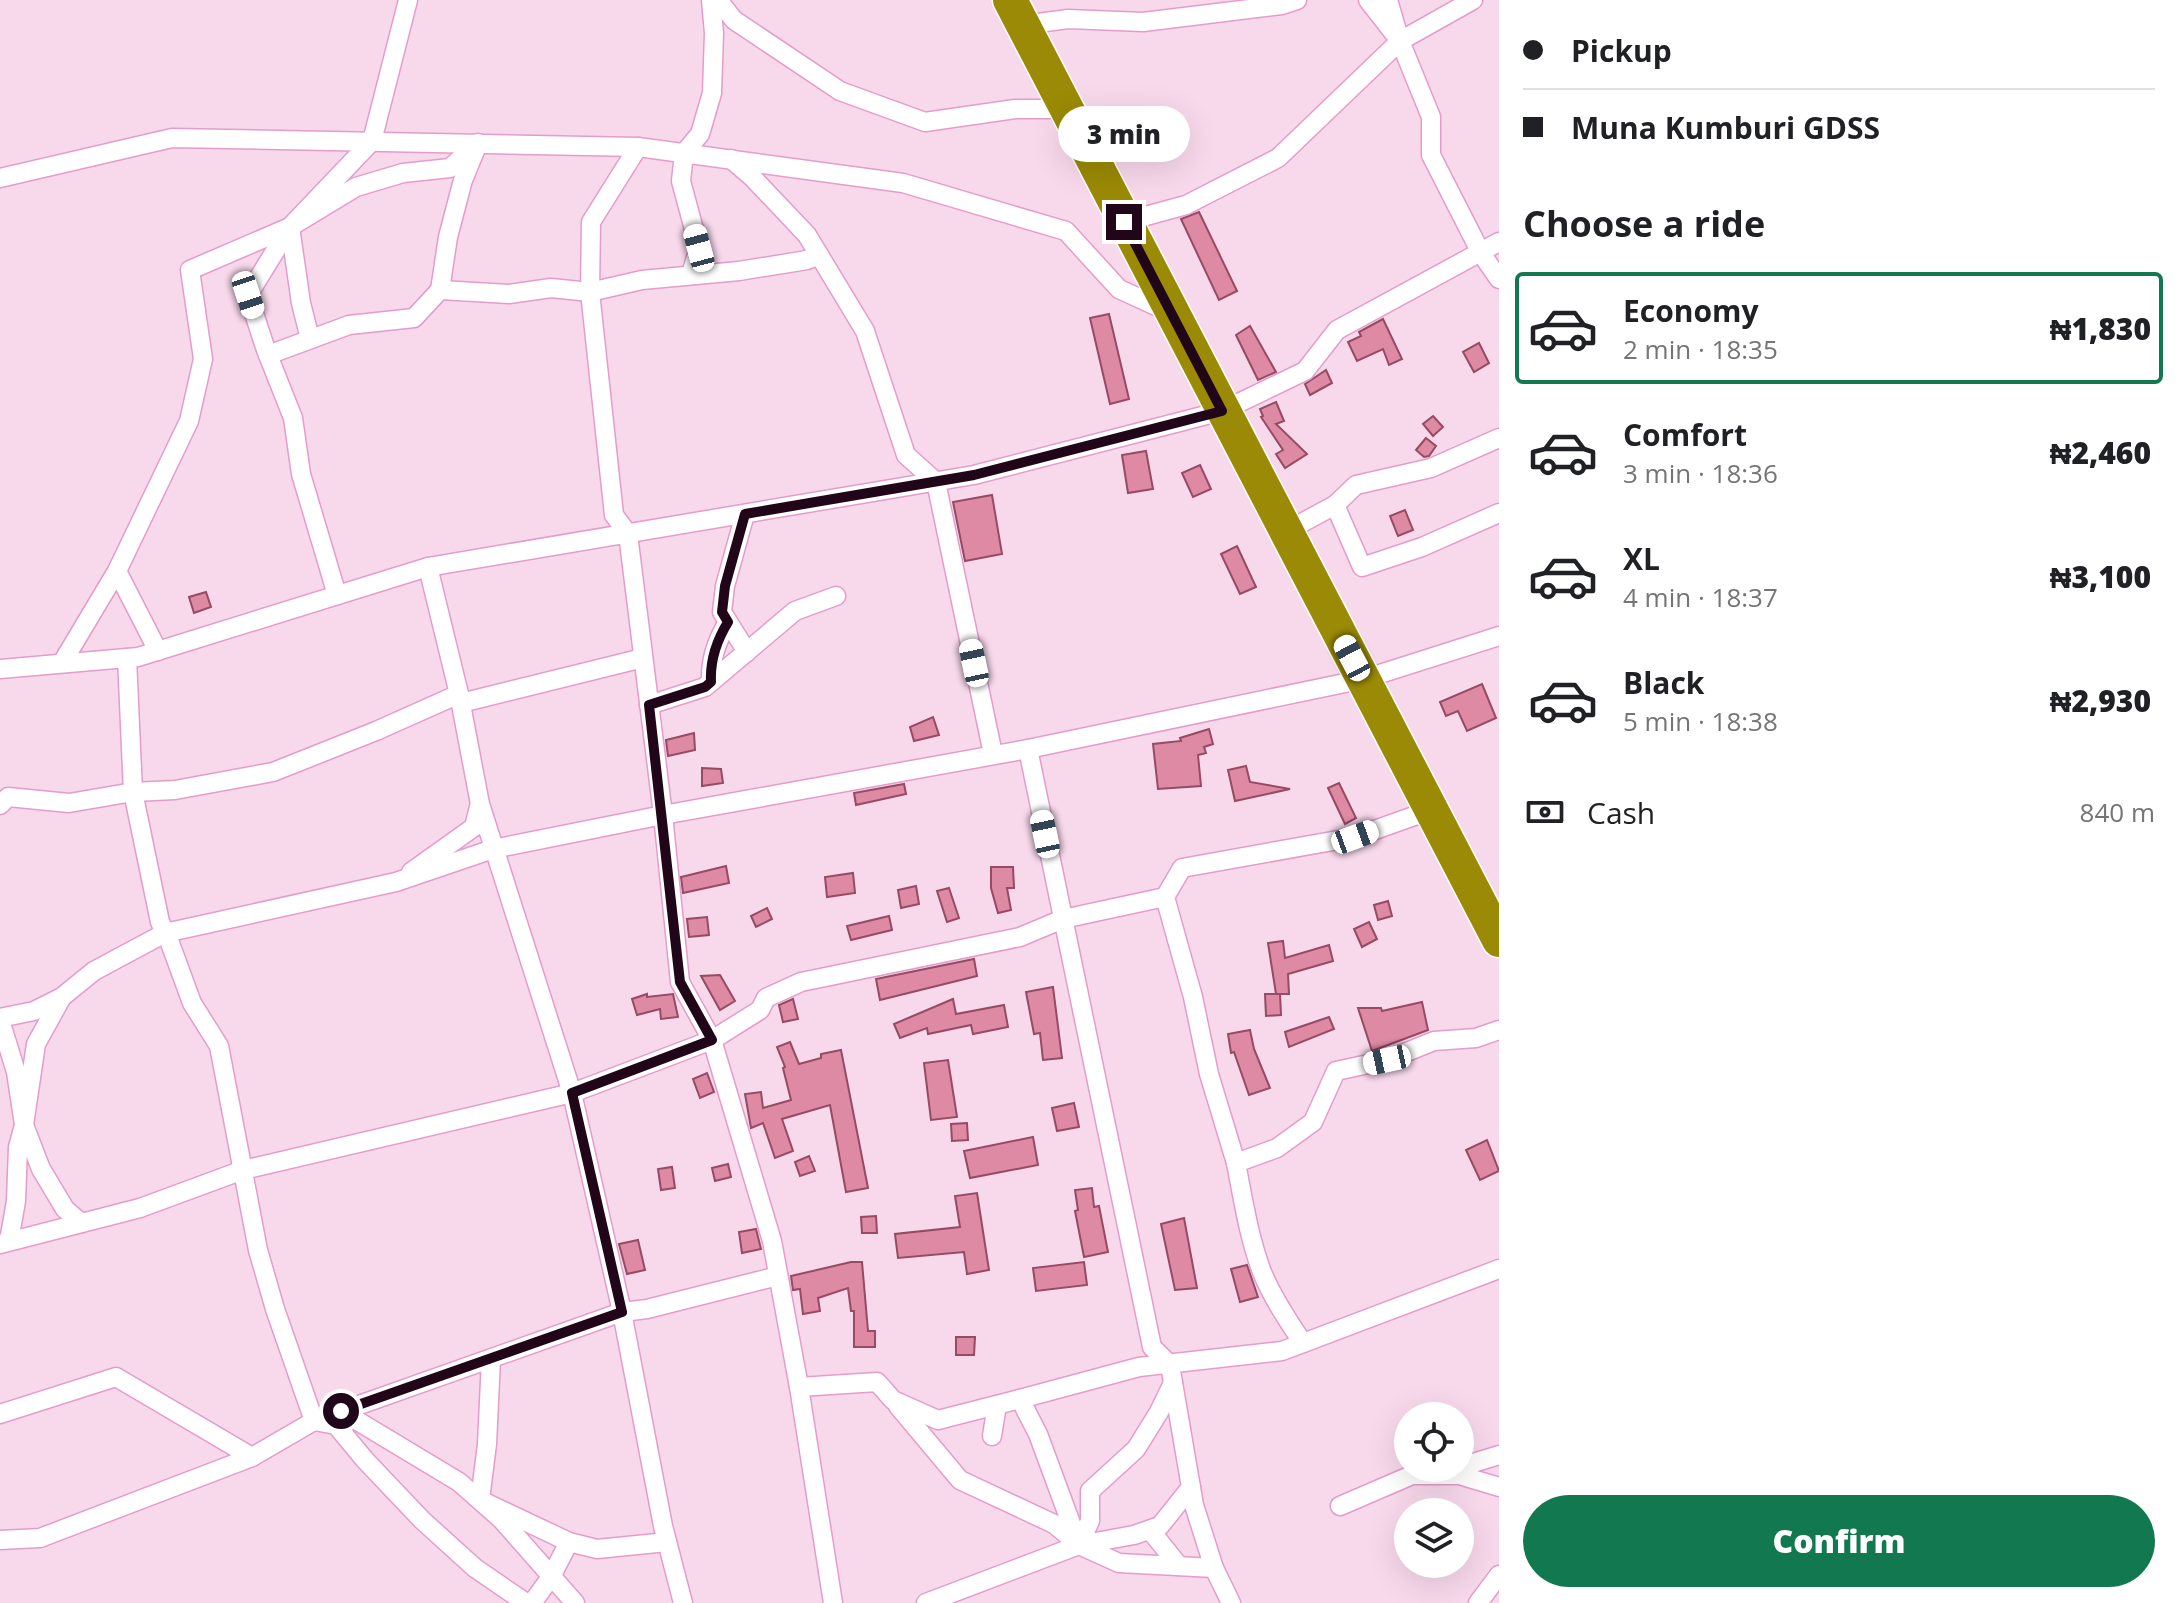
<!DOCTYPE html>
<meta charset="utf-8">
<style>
body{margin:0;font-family:"Open Sans",sans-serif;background:#f2f2f2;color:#202124;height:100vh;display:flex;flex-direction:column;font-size:30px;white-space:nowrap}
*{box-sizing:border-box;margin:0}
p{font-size:26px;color:#757577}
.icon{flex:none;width:44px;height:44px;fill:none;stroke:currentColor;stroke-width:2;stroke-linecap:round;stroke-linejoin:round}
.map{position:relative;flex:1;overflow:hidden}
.details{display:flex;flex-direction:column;background:#fff;width:680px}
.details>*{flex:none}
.hud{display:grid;align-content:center;height:176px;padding:0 24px;background:#fff}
.controls{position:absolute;left:1394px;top:1402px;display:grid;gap:16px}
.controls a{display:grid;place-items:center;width:80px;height:80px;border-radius:50%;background:#fff;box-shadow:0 8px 32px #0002;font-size:40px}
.end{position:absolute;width:36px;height:36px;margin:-18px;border:10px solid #200618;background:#fff;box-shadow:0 0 0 4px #fff}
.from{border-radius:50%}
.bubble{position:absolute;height:56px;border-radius:28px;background:#fff;box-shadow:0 8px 32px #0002;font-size:26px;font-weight:800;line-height:56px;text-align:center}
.car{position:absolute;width:24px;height:48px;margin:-24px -12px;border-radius:10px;box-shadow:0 0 6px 2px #0007;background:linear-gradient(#fff 24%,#345 0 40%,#fff 0 76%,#345 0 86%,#fff 0)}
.hud b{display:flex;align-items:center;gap:28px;height:76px;font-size:30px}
.hud b+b{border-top:2px solid #e0e0e0}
.hud i{width:20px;height:20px;background:#202124}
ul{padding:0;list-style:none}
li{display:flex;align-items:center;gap:24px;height:112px;margin:0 16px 12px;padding:0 8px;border:4px solid transparent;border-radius:8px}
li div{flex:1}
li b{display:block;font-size:30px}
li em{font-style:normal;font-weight:800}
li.current{border-color:#127850}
li>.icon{width:72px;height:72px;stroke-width:1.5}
h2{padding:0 24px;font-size:36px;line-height:96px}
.pay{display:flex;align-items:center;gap:20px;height:88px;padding:0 24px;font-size:30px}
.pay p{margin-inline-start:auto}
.primary-button{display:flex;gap:16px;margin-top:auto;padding:16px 24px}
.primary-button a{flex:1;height:92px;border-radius:48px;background:#127850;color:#fff;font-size:32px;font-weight:800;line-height:92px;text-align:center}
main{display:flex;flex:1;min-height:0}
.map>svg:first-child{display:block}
.building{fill:#df8aa4;stroke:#964a63;stroke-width:2}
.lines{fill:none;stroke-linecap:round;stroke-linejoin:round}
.street-casing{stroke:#e59ccb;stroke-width:21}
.highway-casing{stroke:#fff;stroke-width:37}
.street{stroke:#fff;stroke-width:18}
.highway{stroke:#9a8a05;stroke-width:34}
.route{stroke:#200618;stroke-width:10}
</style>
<main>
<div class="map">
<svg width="1499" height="1603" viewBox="0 0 1499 1603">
<rect width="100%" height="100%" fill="#f8d9ec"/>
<g class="building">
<polygon points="1199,212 1237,291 1219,300 1181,219"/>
<polygon points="1109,314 1129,399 1110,404 1090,318"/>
<polygon points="1383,319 1402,359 1389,365 1383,349 1357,361 1348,342 1361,336 1359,332"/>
<polygon points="1250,326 1276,372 1258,380 1236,335"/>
<polygon points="1479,343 1489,363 1474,372 1463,352"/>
<polygon points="1326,370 1332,383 1310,395 1305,384"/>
<polygon points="1276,402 1284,421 1276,424 1307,454 1285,468 1276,454 1283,450 1261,417 1263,416 1260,409"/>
<polygon points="1433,416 1443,427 1433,436 1423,424"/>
<polygon points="1426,438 1436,446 1429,456 1424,457 1416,450"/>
<polygon points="1146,451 1153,489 1128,493 1122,455"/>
<polygon points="1200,465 1211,489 1193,497 1182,473"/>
<polygon points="992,495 1002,554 965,561 953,502"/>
<polygon points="1405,510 1413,530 1398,536 1390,516"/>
<polygon points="1237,546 1256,587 1240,594 1221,554"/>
<polygon points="206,592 211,607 194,613 189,597"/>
<polygon points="1482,684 1496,718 1467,731 1458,711 1446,716 1440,702"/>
<polygon points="933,717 939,735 914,741 910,727"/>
<polygon points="1209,729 1213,744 1204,747 1206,753 1198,755 1201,786 1158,789 1153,744 1181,741 1180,738"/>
<polygon points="694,733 695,750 668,756 666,740"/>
<polygon points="1246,766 1250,782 1290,789 1235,801 1228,770"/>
<polygon points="702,768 721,769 723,783 702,786"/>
<polygon points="1339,783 1356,818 1345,824 1328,788"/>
<polygon points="904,784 906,794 856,805 854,793"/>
<polygon points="726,866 729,883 683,893 681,877"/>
<polygon points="991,867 1013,867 1014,888 1007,888 1011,910 998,913 991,888"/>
<polygon points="853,873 855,893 827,897 825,877"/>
<polygon points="916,886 919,904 901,908 898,890"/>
<polygon points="949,888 959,918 947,922 937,891"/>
<polygon points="1388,901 1392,916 1378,920 1374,905"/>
<polygon points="767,908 772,919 756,927 751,916"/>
<polygon points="889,916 892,930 851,940 847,926"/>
<polygon points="707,917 709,935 689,937 687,919"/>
<polygon points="1369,922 1377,939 1362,947 1354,929"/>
<polygon points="1283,941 1285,958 1329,945 1333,961 1288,974 1289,994 1276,994 1268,943"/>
<polygon points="974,959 977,976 880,1000 876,979"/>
<polygon points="720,975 735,1001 720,1010 701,976"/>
<polygon points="1053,987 1062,1058 1043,1060 1040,1033 1034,1034 1026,992"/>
<polygon points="647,994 647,997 673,994 678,1017 661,1019 660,1009 637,1015 632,999"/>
<polygon points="1265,994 1280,994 1281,1015 1266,1016"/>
<polygon points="793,999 798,1019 783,1022 779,1005"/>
<polygon points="953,999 956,1014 1004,1005 1008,1027 973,1034 971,1025 928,1034 927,1028 900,1038 894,1024"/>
<polygon points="1422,1002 1428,1030 1372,1051 1358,1008 1381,1008 1382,1011"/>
<polygon points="1329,1017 1334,1029 1289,1047 1285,1032"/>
<polygon points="1250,1030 1254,1049 1270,1088 1249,1095 1234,1052 1231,1053 1228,1034"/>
<polygon points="790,1042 799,1064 821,1058 821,1054 841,1050 868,1188 846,1192 830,1105 782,1119 793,1151 775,1158 763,1123 751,1128 745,1094 761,1092 763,1108 791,1100 783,1068 785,1067 777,1047"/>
<polygon points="948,1060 957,1117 931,1120 924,1063"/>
<polygon points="707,1073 714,1092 700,1098 693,1079"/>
<polygon points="1074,1103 1079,1127 1057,1131 1052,1108"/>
<polygon points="967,1123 968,1140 952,1141 951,1124"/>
<polygon points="1033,1137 1038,1165 970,1178 964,1151"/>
<polygon points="1487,1140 1499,1171 1480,1180 1466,1150"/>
<polygon points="809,1156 815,1171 800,1176 795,1162"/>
<polygon points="728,1164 731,1177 715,1181 712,1168"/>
<polygon points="672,1167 675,1188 661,1190 658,1169"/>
<polygon points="1092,1188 1094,1207 1099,1206 1108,1252 1084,1257 1075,1211 1078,1210 1075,1190"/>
<polygon points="977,1193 989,1270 967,1274 964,1252 898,1258 895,1234 960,1227 955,1196"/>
<polygon points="876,1216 877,1233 862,1233 861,1217"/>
<polygon points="1184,1218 1197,1288 1175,1290 1161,1224"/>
<polygon points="756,1229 761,1249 742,1253 739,1232"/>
<polygon points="638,1240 645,1270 627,1274 619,1244"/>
<polygon points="851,1262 862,1262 868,1331 875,1331 875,1347 854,1347 854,1311 851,1311 848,1288 818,1298 820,1311 803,1314 800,1289 793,1290 791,1276"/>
<polygon points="1084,1262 1087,1285 1036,1291 1033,1268"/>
<polygon points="1247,1265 1258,1297 1240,1302 1231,1269"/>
<polygon points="956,1337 975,1337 974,1355 956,1355"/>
</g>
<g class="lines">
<defs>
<g id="street">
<polyline points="718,0 734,20 840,91 925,122 1015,109 1066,109"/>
<polyline points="1368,0 1400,41 1473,0"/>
<polyline points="1388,0 1400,41 1431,117 1431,155 1481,253 1499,279"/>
<polyline points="1023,25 1068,19 1143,22 1282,5 1297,0"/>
<polyline points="638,147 591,222 590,292 614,515 628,534 663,815 680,982 712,1040 772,1241 799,1387 833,1603"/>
<polyline points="731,159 753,178 807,235 865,331 906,455 936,482 993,754"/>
<polyline points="0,178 172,138 638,147 903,183 1066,231 1119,289 1169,312"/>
<polyline points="1124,222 1186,205 1278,158 1400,41"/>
<polyline points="290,227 301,303 310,339"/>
<polyline points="691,274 699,248 681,181 684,153 700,134 712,93 714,33 711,0"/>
<polyline points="440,290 509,294 551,288 590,292 642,280 739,271 807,260 819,255"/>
<polyline points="268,355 349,325 414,318 440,290 448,237 463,180 477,146"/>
<polyline points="1335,505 1362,567 1422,547 1499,513"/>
<polyline points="745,514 725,586 722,612 747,652"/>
<polyline points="1285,532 1335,505 1356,485 1431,468 1499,438"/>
<polyline points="428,567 459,694 480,804 572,1093 622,1312 663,1526 683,1603"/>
<polyline points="117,571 158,651"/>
<polyline points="337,595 301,474 293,418 266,350 248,295 290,227 356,187 403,173 450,168 478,143"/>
<polyline points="127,658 133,792 160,922 170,943 192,1003 219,1046 258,1250 275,1309 314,1421 336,1425 365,1460 422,1520 475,1568 526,1603"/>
<polyline points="62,663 117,571 189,421 203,359 190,270 290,227 372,141 408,0"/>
<polyline points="0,669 138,657 428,567 974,475 1222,411 1305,371 1337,330 1499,242"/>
<path d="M711,682C710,662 717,640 728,622"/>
<polyline points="461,703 643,658"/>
<polyline points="649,705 705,687 795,611 836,596"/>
<polyline points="1028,749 1152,1347 1170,1365 1194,1505 1214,1568"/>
<polyline points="0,805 8,797 69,803 133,792 175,790 273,772 376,731 459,694"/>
<polyline points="411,872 474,827 479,807"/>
<polyline points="1165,897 1193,997 1209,1074 1236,1163"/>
<polyline points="62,997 94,971 165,933 396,882 493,849 663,815 1028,749 1364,679 1499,636"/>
<polyline points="0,1018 34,1011 62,997 36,1044 24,1125 41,1169 65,1209 81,1223"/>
<polyline points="0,1020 16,1072 24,1125 18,1147 16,1201 9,1241"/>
<polyline points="0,1244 140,1208 243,1170 572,1093 712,1040 760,1010 766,998 801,982 1020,937 1063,919 1165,897 1182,868 1355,837 1431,810"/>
<path d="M1303,1343C1288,1321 1272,1297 1262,1272C1249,1238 1243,1199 1236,1163L1277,1148L1313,1122L1336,1071L1387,1060L1434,1041L1476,1038L1499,1030"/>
<polyline points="491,1359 487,1444 480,1500 569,1542 597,1549 667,1542"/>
<polyline points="799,1387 877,1382 893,1400 938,1420 1020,1399 1038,1434 1079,1545 1119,1563 1214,1568 1231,1603"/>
<polyline points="1020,1399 1139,1367 1282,1351 1499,1269"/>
<polyline points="898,1406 960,1480 1054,1524 1077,1543"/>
<polyline points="341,1411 459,1482 502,1520 575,1603"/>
<polyline points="0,1414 116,1377 252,1457 314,1421 622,1312 647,1309 778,1276"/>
<polyline points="992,1436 997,1405"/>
<polyline points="1460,1467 1499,1455"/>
<polyline points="1340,1506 1412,1475 1459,1475 1499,1487"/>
<polyline points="1150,1530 1179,1566"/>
<polyline points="0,1540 40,1538 252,1457"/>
<polyline points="1079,1545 1090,1521 1090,1491 1136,1449 1159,1412 1173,1383"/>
<polyline points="532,1603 551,1577 569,1542"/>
<polyline points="926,1603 1079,1545 1134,1535 1160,1526 1191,1487"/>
<polyline points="1478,1603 1499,1575"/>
</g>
<polyline id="highway" points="1010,0 1499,940"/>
</defs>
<use href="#street" class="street-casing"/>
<use href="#highway" class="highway-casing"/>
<use href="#street" class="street"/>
<use href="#highway" class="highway"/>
</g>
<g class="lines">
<path class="route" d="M341,1411L622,1312L572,1093L712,1040L680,982L649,705L705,687L711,682C710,662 717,640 728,622L722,612L725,586L745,514L974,475L1222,411L1124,222"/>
</g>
</svg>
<div class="controls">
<a><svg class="icon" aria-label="locate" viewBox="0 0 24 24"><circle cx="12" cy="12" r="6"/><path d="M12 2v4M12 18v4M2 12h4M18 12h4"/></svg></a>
<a><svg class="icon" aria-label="layers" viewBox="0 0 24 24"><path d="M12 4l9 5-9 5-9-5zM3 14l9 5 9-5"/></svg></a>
</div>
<i class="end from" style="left:341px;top:1411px"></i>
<i class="end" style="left:1124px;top:222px"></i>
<div class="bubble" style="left:1058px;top:106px;width:132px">3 min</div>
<i class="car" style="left:699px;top:248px;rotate:345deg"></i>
<i class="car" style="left:248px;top:295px;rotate:162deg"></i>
<i class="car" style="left:1352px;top:658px;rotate:332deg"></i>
<i class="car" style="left:974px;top:663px;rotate:348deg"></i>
<i class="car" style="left:1045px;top:834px;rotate:348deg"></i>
<i class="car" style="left:1355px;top:837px;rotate:70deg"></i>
<i class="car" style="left:1387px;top:1060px;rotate:258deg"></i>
</div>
<section class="details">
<div class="hud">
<b><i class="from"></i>Pickup</b>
<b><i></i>Muna Kumburi GDSS</b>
</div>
<h2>Choose a ride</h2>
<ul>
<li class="current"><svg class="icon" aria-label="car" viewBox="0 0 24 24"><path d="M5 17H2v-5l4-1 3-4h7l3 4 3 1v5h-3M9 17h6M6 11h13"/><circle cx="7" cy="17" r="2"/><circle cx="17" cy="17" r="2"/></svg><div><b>Economy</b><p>2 min · 18:35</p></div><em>₦1,830</em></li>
<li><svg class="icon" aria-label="car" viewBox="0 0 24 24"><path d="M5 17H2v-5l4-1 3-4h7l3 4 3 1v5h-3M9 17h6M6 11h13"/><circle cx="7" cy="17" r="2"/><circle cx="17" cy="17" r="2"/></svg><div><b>Comfort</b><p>3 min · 18:36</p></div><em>₦2,460</em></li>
<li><svg class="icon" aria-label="car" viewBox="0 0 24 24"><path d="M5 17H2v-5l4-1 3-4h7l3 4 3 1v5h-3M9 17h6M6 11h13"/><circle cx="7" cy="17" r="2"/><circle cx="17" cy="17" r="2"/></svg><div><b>XL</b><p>4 min · 18:37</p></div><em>₦3,100</em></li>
<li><svg class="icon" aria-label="car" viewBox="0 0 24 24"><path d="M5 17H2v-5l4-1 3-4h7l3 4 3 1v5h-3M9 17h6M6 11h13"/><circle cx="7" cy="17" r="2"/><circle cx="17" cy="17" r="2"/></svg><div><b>Black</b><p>5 min · 18:38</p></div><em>₦2,930</em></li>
</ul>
<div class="pay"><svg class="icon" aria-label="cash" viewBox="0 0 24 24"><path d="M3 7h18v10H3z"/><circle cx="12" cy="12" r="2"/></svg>Cash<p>840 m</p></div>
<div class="primary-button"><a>Confirm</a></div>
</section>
</main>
